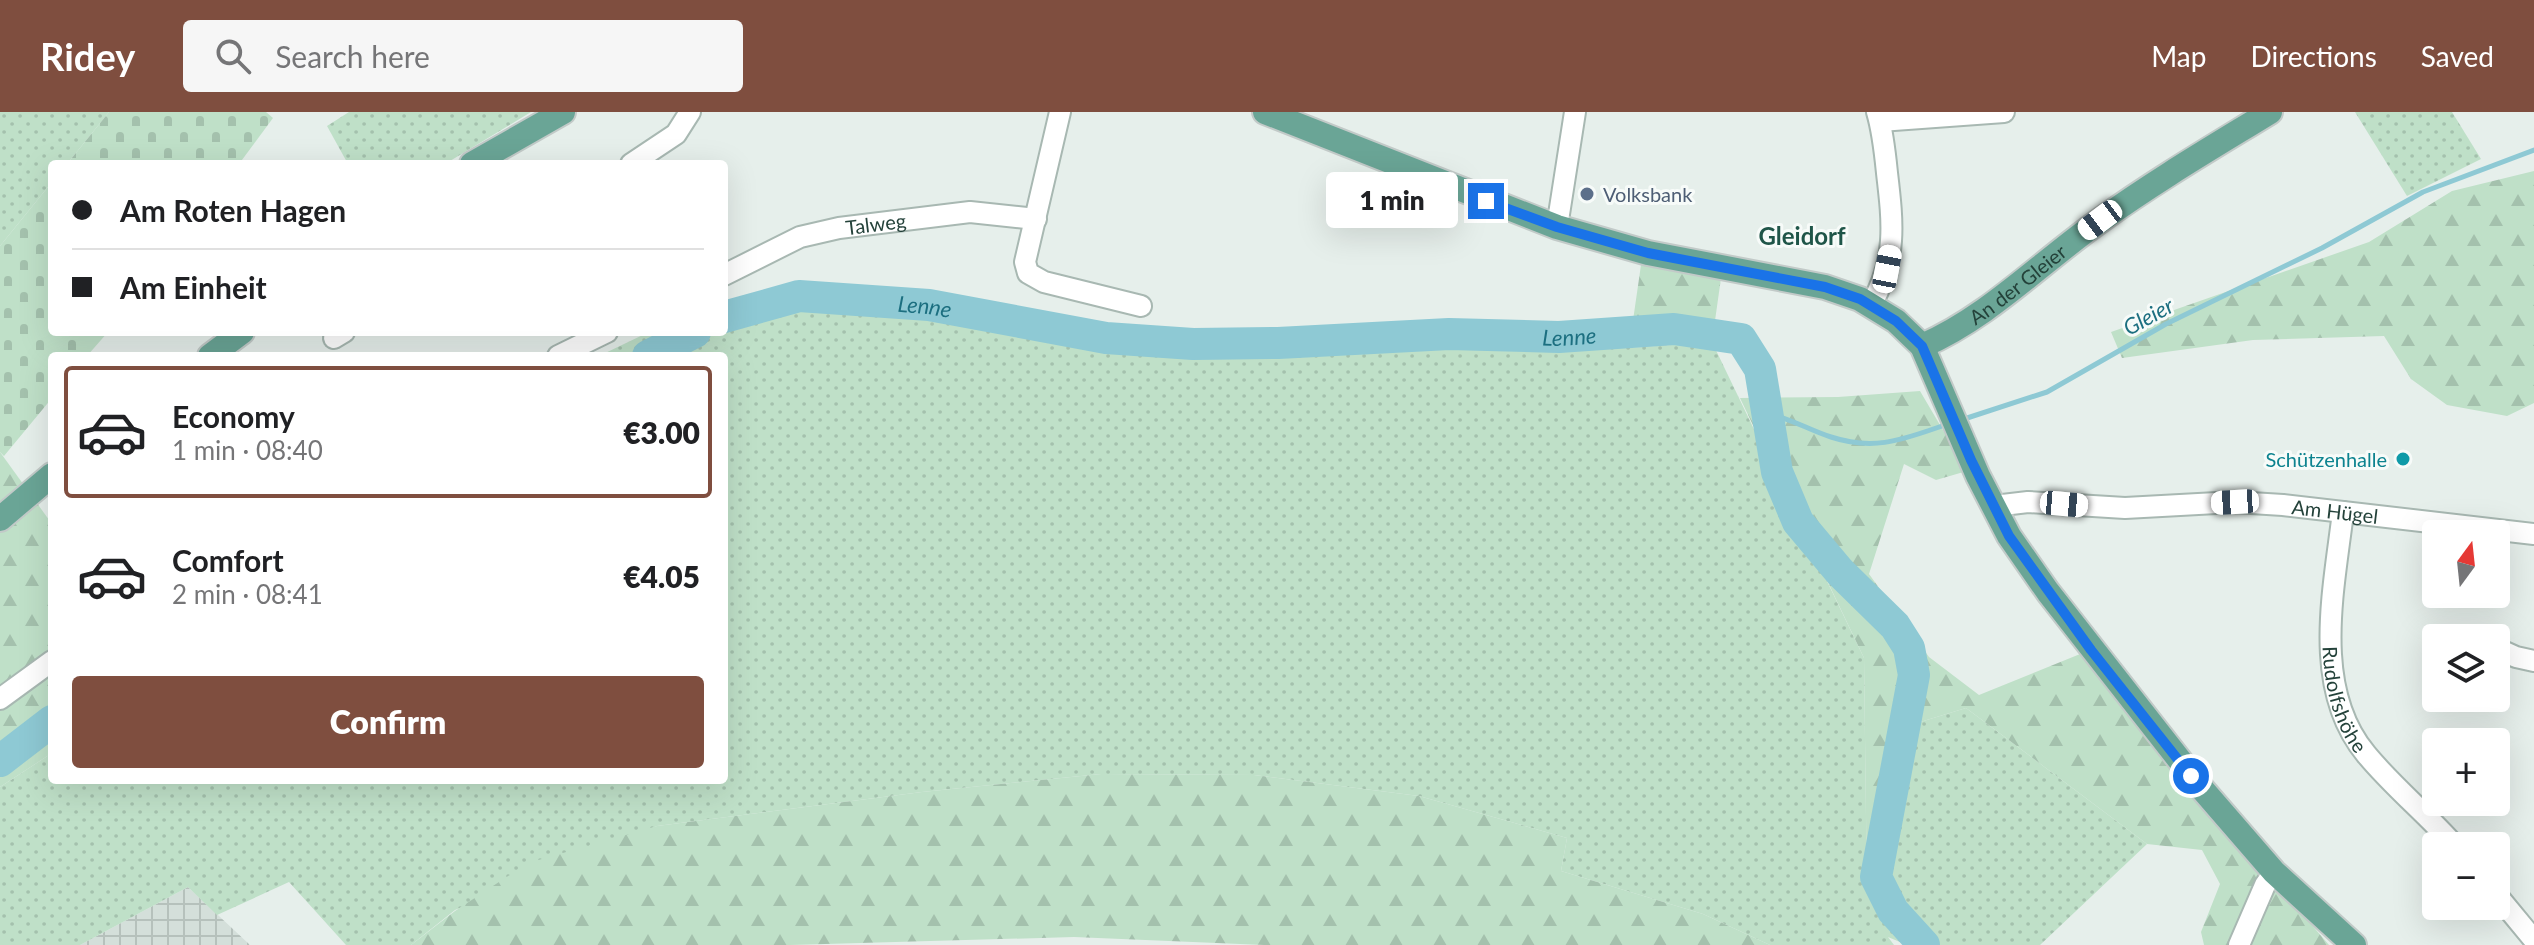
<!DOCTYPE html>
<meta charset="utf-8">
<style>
body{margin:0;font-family:Lato,sans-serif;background:#f6f6f6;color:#202124;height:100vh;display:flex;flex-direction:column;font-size:30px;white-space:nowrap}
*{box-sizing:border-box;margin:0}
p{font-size:26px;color:#757577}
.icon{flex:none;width:44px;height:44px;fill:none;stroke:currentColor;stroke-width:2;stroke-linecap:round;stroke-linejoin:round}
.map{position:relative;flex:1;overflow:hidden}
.sheet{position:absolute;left:48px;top:240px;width:680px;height:432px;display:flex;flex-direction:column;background:#fff;border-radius:8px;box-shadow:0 8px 32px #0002}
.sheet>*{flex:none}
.top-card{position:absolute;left:48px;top:48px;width:680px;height:176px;border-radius:8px;box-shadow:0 8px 32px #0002;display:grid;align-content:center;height:176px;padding:0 24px;background:#fff}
.needle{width:52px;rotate:15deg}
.buttons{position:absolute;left:2422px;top:408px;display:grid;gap:16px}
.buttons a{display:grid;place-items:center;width:88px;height:88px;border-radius:8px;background:#fff;box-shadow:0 8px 32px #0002;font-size:40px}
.end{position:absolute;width:36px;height:36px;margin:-18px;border:10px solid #1a73e8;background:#fff;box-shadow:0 0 0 4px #fff}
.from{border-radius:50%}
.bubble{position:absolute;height:56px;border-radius:8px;background:#fff;box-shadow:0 8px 32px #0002;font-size:26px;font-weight:800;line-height:56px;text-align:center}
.car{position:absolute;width:24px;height:48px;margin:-24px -12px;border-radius:10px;box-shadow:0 0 6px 2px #0007;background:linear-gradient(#fff 24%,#345 0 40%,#fff 0 76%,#345 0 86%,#fff 0)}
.top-card b{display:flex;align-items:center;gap:28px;height:76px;font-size:30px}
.top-card b+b{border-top:2px solid #e0e0e0}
.top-card i{width:20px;height:20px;background:#202124}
ul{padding:14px 0 0;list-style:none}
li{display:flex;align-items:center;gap:24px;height:132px;margin:0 16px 12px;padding:0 8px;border:4px solid transparent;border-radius:8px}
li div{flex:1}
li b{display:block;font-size:30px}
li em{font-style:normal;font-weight:800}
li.current{border-color:#7f4e3f}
li>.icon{width:72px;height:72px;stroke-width:1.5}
.action{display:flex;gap:16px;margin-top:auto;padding:16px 24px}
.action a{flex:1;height:92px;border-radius:8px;background:#7f4e3f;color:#fff;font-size:32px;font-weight:800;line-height:92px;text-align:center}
header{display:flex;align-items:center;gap:48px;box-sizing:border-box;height:112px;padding:0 40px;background:#7f4e3f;color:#fff}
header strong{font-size:38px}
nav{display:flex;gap:44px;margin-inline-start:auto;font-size:28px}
.search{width:560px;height:72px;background:#f6f6f6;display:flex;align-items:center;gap:20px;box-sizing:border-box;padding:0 28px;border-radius:8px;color:#757577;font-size:30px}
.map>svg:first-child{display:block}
.industrial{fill:url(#industrial-grid)}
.grass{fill:url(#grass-dots)}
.forest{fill:url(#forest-firs)}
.cemetery{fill:url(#cemetery-stones)}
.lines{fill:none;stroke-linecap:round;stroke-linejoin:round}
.stream{stroke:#8ec9d4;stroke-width:5}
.river{stroke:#8ec9d4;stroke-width:32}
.minor-casing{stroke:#a8b8b2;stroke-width:24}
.major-casing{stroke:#c2cac8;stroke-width:28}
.minor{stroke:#fff;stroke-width:20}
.major{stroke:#6aa596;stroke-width:24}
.route{stroke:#1a73e8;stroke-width:10}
.service-dot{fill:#5c6f8a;stroke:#f7fbf9;stroke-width:3}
.culture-dot{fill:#0f9aa8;stroke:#f7fbf9;stroke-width:3}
.labels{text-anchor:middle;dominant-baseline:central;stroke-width:6;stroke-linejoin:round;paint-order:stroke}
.service-label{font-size:20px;fill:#4e5e75;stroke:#f7fbf9;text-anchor:start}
.street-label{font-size:20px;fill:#24423a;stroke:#f7fbf9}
.culture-label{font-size:20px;fill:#0d838f;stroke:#f7fbf9;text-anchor:end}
.water-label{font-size:22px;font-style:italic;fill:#1c6f80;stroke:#f7fbf9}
.quarter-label{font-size:24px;font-weight:bold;fill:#1f5548;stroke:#f7fbf9}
</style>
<header>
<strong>Ridey</strong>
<div class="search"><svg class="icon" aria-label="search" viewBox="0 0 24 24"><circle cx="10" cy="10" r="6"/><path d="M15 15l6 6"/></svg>Search here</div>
<nav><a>Map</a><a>Directions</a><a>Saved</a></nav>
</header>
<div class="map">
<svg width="2534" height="833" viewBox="0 0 2534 833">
<defs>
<pattern id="industrial-grid" width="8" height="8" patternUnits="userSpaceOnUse" patternTransform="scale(2)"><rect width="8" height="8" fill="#d4dfda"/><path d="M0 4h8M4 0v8" fill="none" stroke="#b6c1bc"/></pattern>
<pattern id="grass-dots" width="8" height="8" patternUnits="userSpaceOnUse" patternTransform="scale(2)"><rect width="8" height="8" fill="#bfe0c8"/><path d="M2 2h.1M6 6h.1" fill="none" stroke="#a4c1ad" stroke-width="1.8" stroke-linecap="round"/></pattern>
<pattern id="forest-firs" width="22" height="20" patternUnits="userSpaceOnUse" patternTransform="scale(2)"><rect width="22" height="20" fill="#bfe0c8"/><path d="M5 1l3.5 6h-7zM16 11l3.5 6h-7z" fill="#a4c1ad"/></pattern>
<pattern id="cemetery-stones" width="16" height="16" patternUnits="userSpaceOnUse" patternTransform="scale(2)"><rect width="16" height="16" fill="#bfe0c8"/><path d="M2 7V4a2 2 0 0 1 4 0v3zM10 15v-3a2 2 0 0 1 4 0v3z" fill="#a4c1ad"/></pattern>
</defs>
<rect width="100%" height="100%" fill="#e6efeb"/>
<polygon class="industrial" points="188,775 250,833 80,833"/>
<g class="grass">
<polygon points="0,0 109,0 67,52 52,52 52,70 0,134"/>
<polygon points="349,0 531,0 445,52 348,52 327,14"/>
<polygon points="2355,0 2452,0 2481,47 2407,84"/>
<polygon points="799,173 879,183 1122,241 1306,240 1429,225 1629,236 1712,230 1864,546 1867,783 1881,777 1917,611 1966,596 2147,732 2040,833 1907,833 1888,825 1894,833 1770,833 1703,802 1561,759 1567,726 1419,684 1254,663 1101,662 922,680 657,714 455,798 411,833 346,833 289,770 217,803 188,775 80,833 0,833 0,675 52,641 52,668 724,668 724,244 599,244 649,220 724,220 724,193"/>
</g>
<g class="forest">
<polygon points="2534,59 2534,291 2507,304 2447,293 2411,267 2384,224 2253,228 2122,246 2111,220 2369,130 2452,79"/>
<polygon points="1641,153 1721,166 1712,230 1629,236"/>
<polygon points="1920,279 1967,359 1936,368 1904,352 1869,462 1929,545 1979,583 2090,538 2131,603 2329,833 2204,833 2201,820 2220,772 2202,738 2147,732 1966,596 1917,611 1881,777 1867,783 1864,546 1740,286 1838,285"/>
<polygon points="0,340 52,412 52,641 0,675"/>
<polygon points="1101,662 1254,663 1419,684 1567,726 1561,759 1703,802 1770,833 1264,833 1074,825 790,833 411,833 455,799 528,751 657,714 922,680"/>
</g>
<g class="cemetery">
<polygon points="109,0 266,0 273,6 239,52 67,52"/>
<polygon points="52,70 52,220 108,220 87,244 52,244 52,286 4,344 0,340 0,134"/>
</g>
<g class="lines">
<g class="stream">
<path d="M1766,301C1790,306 1809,318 1831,325C1877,340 1906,326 1948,312"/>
<polyline points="1961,308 2047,280 2166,212 2322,136 2423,80 2534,38"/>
</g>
<g class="river">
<path id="s1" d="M724,205L799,184L929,193L1106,226L1193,232L1278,231L1449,222L1559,225L1674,217L1741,227L1760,257L1777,360L1798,410L1840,460L1895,514L1909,536L1914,563L1876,765L1893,799L1924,833"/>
<polyline points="648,244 695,220"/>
<polyline points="0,649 52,609"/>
</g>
<defs>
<g id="minor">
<polyline points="1060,0 1025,150 1028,161 1044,170 1141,194"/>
<polyline points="1880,9 2004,0"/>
<polyline points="631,52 676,22 690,0"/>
<polyline points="1557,115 1575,0"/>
<path id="s2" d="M724,163L800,125L839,116L970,100L1036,107"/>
<path d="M1871,193C1897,147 1893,112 1887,61C1885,41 1883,20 1877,0"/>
<polyline points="334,226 344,220"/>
<polyline points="558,244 607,220"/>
<path id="s3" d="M1994,394L2028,390L2125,396L2235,390L2283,393L2534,422"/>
<path id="s4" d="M2343,400C2334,477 2311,576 2366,642C2393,675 2427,702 2455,734"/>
<polyline points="2496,536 2516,545 2534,549"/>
<polyline points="0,587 52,549"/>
<polyline points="2496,782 2534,828"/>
<polyline points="2239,833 2265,773 2274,760"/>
</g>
<g id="major">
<polyline points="1265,0 1557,115 1648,141 1825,175 1860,187 1896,209 1922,234 1978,364 2009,424 2048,480 2203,678 2274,760 2354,833"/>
<polyline points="472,52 563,0"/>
<path id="s5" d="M1922,234C1989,205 2041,150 2101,108C2155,69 2213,35 2270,0"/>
<polyline points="210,244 242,220"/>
<polyline points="0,407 52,363"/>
</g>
</defs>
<use href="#minor" class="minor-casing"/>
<use href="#major" class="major-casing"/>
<use href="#minor" class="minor"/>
<use href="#major" class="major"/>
</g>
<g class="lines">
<polyline class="route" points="1486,89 1557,115 1648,141 1825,175 1860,187 1896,209 1922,234 1971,348 2009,424 2091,538 2191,664"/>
</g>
<circle class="service-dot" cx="1587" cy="82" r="8"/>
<circle class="culture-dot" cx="2403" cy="347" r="8"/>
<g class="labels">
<g class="service-label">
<text x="1603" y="82">Volksbank</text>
</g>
<g class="street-label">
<text stroke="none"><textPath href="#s2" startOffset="162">Talweg</textPath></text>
<text stroke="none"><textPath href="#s5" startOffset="114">An der Gleier</textPath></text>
<text stroke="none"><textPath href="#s3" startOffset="342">Am Hügel</textPath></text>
<text stroke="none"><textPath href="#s4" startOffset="190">Rudolfshöhe</textPath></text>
</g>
<g class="culture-label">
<text x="2387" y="347">Schützenhalle</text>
</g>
<g class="water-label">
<text stroke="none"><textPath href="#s1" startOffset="204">Lenne</textPath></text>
<text transform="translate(2148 204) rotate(-29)">Gleier</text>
<text stroke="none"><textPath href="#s1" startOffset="852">Lenne</textPath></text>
</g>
<g class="quarter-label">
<text x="1802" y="123">Gleidorf</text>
</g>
</g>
</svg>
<div class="buttons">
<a><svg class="needle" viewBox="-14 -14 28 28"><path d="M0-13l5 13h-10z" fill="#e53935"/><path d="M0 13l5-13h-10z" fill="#757577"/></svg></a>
<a><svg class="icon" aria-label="layers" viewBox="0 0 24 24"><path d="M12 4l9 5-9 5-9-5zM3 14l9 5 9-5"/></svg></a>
<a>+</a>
<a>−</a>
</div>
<i class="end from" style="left:2191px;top:664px"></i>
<i class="end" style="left:1486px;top:89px"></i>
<div class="bubble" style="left:1326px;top:60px;width:132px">1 min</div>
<i class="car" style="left:2100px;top:108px;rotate:233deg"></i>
<i class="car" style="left:1887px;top:157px;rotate:11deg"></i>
<i class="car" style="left:2235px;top:390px;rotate:267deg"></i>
<i class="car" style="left:2064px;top:392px;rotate:95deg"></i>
<div class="top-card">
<b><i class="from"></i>Am Roten Hagen</b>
<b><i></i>Am Einheit</b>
</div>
<section class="sheet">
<ul>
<li class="current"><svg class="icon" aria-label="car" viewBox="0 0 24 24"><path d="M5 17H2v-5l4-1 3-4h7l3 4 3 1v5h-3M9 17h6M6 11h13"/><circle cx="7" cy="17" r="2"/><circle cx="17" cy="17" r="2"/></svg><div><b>Economy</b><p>1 min · 08:40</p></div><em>€3.00</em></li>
<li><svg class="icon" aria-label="car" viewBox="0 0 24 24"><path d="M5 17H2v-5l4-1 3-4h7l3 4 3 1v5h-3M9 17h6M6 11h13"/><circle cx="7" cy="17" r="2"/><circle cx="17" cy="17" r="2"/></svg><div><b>Comfort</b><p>2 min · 08:41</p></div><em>€4.05</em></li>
</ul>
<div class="action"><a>Confirm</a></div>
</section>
</div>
